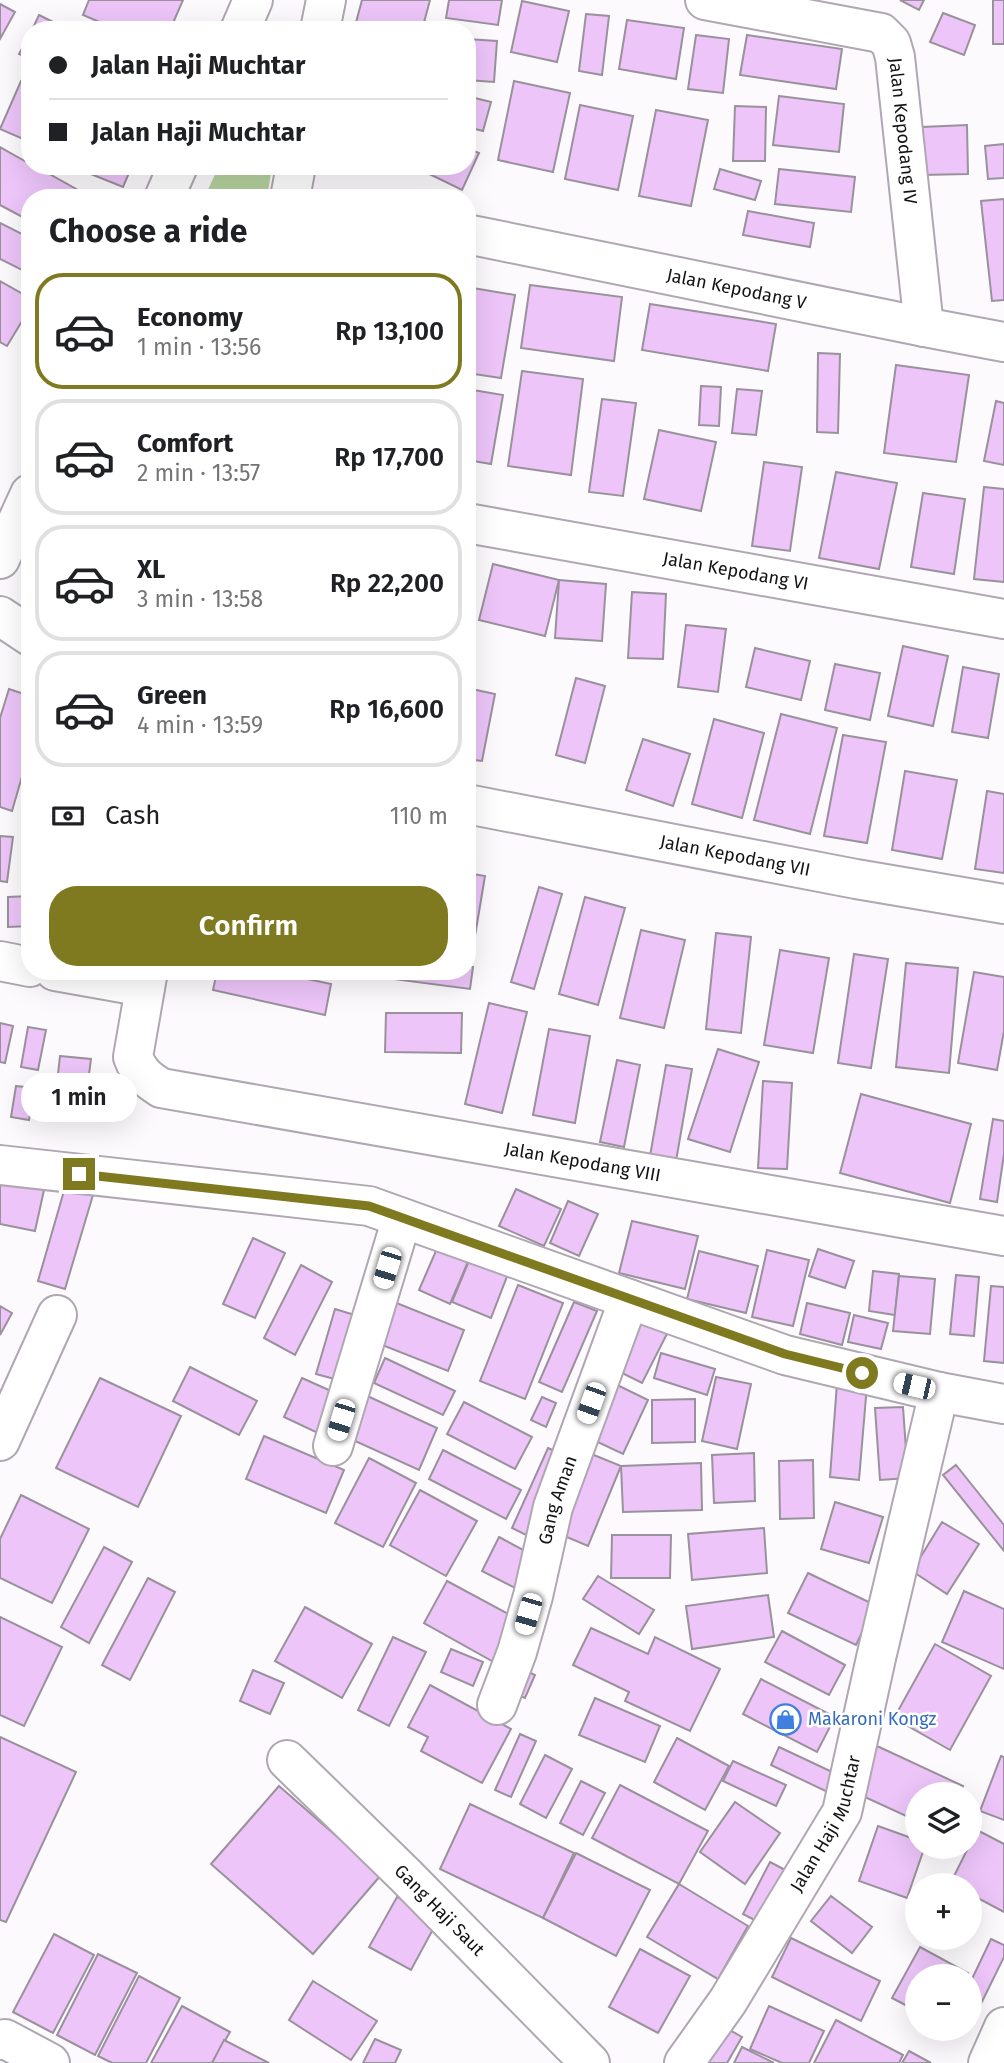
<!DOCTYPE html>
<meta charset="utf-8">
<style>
body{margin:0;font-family:"Fira Sans",sans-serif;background:#f6f6f6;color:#202124;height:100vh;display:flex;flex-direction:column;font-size:26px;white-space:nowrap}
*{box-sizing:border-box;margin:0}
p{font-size:23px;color:#757577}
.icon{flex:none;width:38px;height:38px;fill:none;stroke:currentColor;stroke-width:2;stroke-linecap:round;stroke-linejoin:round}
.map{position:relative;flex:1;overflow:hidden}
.side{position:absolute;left:21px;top:189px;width:455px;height:791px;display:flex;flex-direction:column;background:#fff;border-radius:28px;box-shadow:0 7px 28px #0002}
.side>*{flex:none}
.banner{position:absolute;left:21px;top:21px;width:455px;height:154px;border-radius:28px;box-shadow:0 7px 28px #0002;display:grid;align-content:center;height:154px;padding:0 28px;background:#fff}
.buttons{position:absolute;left:905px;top:1782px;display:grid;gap:14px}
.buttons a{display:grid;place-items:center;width:77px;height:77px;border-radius:50%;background:#fff;box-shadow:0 7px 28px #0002;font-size:35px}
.end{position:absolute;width:32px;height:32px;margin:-16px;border:9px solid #7f791f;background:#fff;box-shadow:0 0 0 4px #fff}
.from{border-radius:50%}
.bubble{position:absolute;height:49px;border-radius:24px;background:#fff;box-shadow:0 7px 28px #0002;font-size:23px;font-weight:600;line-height:49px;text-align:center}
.car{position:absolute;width:21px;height:42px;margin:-21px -10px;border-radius:9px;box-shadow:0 0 5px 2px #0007;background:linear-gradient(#fff 24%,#345 0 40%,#fff 0 76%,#345 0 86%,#fff 0)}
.banner b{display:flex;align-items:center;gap:24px;height:66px;font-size:26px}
.banner b+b{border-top:2px solid #e0e0e0}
.banner i{width:18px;height:18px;background:#202124}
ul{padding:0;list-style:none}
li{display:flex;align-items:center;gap:21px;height:116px;margin:0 14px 10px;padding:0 14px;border:4px solid #e0e0e0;border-radius:28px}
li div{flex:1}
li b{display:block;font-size:26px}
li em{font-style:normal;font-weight:600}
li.selected{border-color:#7f791f}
li>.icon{width:63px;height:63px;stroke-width:1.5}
h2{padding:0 28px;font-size:32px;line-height:84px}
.pay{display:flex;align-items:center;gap:18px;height:77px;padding:0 28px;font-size:26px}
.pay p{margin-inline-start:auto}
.cta{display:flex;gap:14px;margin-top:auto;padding:14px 28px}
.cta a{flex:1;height:80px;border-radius:28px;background:#7f791f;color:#fff;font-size:28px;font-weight:600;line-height:80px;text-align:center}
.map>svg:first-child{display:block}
.green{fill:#b5d29e}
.building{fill:#edc5f9;stroke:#99919b;stroke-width:2}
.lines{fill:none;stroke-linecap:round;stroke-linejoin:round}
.minor-casing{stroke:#afa7b1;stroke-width:42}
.minor{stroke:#fff;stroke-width:38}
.route{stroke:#7f791f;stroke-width:9}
.labels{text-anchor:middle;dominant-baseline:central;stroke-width:5;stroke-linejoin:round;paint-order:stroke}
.street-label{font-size:18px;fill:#141215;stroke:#fff}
.shop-label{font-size:18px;fill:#366cbe;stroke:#fff;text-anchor:start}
</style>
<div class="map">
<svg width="1004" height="2063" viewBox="0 0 1004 2063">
<rect width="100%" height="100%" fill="#fdfafe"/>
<polygon class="green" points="219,166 272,166 267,198 204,198"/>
<g class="building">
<polygon points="89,0 183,0 170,30 118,30 83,15"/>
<polygon points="362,0 430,0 422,30 354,30"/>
<polygon points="449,0 502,0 498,25 446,18"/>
<polygon points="900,0 924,0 919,10"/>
<rect x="993" y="0" width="11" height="44"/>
<polygon points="522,1 569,11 557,62 511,52"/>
<polygon points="0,4 15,12 0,39"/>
<polygon points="943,13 975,25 964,55 930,42"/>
<polygon points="586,14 609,16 602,75 579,71"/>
<polygon points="39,15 69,30 32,30"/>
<polygon points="627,20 684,28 676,79 619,69"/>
<polygon points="30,34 30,59 19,54"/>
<polygon points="696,35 729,39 723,93 688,89"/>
<polygon points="747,35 842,49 836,89 740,75"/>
<polygon points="467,39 497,41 494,82 467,80"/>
<polygon points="21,81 30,84 30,142 0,129"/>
<polygon points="514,81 570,93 553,172 498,160"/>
<polygon points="467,96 491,102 483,131 467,127"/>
<polygon points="779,96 844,104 839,152 773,145"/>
<polygon points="580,105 633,116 618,190 565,179"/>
<polygon points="735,106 766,107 765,161 733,161"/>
<polygon points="656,110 708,120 691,206 639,196"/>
<polygon points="967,125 968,174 922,175 922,127"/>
<polygon points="1004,144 1004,178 988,179 985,146"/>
<polygon points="0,147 30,164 30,166 35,166 87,195 85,198 30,198 30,221 0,205"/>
<polygon points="467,148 479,153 462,190 415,167 467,166"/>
<polygon points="71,166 132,166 123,187"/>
<polygon points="720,169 761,181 755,200 714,189"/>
<polygon points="779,169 855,177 851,212 775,204"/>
<polygon points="1004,199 1004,300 992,301 981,201"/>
<polygon points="748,211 814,223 810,247 743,235"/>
<polygon points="0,223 30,238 30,274 0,259"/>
<polygon points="0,281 30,298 30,308 7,346 0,342"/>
<polygon points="530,285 622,297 614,361 521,348"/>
<polygon points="467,287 515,295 501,378 467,373"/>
<polygon points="650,304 776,324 768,371 642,350"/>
<polygon points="818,353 840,354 838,433 817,432"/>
<polygon points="896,365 969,375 956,462 884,453"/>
<polygon points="522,371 583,379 571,475 508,466"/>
<polygon points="701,386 721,387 719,426 699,425"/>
<polygon points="467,389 503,395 491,464 467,460"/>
<polygon points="737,389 762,391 756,435 732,433"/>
<polygon points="602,399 636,403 623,496 589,492"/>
<polygon points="996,401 1004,403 1004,465 984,461"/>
<polygon points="659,430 716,442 701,511 644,499"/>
<polygon points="764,462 802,467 790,551 752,546"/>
<polygon points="836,472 897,483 879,569 819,558"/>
<polygon points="984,487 1004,489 1004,582 974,579"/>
<polygon points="923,493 965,499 954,574 911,567"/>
<polygon points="493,564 559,580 545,636 479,620"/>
<polygon points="559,580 606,584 602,641 555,638"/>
<polygon points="632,592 666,594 663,659 628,658"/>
<polygon points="686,625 726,629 718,692 678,687"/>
<polygon points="903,646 948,656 933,726 888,716"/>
<polygon points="755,648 810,661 801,700 746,687"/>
<polygon points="835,664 880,673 870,720 825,710"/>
<polygon points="963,667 999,674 988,738 952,732"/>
<polygon points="576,678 605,686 585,763 556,755"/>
<polygon points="467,688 495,694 482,761 467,759"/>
<polygon points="9,689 30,696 30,749 12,811 0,807 0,718"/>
<polygon points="781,714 837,728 810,834 754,820"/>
<polygon points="714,719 764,733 742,818 692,804"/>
<polygon points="843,735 886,742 867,843 824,836"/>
<polygon points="643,739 690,754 673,806 626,790"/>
<polygon points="905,771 957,780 942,859 892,850"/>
<polygon points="987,791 1004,794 1004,873 975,869"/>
<polygon points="0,836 13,837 7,882 0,881"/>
<polygon points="467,873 485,876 475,936 467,935"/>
<polygon points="539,887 562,894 534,989 511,982"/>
<polygon points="30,896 30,926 8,927 8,897"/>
<polygon points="585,897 625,908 598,1005 559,994"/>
<polygon points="641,930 685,940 664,1028 620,1018"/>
<polygon points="716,933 751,937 741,1033 706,1029"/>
<polygon points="780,950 829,958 813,1053 764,1045"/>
<polygon points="854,954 888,959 871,1068 838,1063"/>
<polygon points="906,963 958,968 949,1073 896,1067"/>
<polygon points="467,966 473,967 470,989 370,976 371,971 467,971"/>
<polygon points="217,971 270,971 331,984 325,1015 213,990"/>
<polygon points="974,972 1004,977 1004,1031 997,1070 958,1063"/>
<polygon points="489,1003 527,1012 502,1113 465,1104"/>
<polygon points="386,1013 462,1013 461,1053 385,1052"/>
<polygon points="0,1023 13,1026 5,1063 0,1062"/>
<polygon points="28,1027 46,1030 38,1070 21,1067"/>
<polygon points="549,1029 590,1036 575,1123 533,1115"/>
<polygon points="718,1049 759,1062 730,1152 688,1139"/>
<polygon points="60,1056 91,1059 84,1113 54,1110"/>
<polygon points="617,1060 640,1065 624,1147 600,1142"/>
<polygon points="666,1065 692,1069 676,1161 650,1156"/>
<polygon points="763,1081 792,1083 787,1169 758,1168"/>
<polygon points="16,1086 34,1088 29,1120 11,1117"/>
<polygon points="861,1094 971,1124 950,1203 840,1173"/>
<polygon points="993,1119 1004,1121 1004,1154 997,1202 980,1199"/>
<polygon points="0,1171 46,1181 35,1231 0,1224"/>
<polygon points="68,1177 96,1185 65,1289 38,1281"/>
<polygon points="516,1189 561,1209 544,1246 499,1226"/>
<polygon points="568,1201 598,1214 579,1256 550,1243"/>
<polygon points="632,1221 698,1236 685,1289 619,1273"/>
<polygon points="442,1237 473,1250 450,1304 419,1290"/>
<polygon points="253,1238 285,1253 255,1318 223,1304"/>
<polygon points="818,1249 854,1261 845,1288 809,1276"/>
<polygon points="767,1250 809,1260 793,1326 752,1317"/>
<polygon points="473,1251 511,1266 491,1318 452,1302"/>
<polygon points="699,1251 758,1266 746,1313 687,1299"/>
<polygon points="301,1265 332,1282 295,1355 264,1338"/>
<polygon points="873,1271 899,1274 895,1315 869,1311"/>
<polygon points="956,1275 979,1277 974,1336 950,1334"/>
<polygon points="899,1276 935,1279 930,1334 893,1331"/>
<polygon points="518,1285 563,1303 525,1399 480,1381"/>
<polygon points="991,1286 1004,1287 1004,1363 984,1361"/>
<polygon points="394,1302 464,1330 448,1371 377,1343"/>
<polygon points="574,1302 597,1311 562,1392 539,1382"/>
<polygon points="807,1303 850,1313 842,1345 800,1334"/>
<polygon points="0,1306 12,1313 0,1335"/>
<polygon points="335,1309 361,1317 342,1381 316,1374"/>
<polygon points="636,1311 670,1328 642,1383 608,1366"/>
<polygon points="854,1315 888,1323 881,1349 848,1342"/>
<polygon points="661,1353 715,1369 707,1395 654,1378"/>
<polygon points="385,1358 455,1391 443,1415 374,1383"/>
<polygon points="190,1367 257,1401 239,1435 173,1401"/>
<polygon points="716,1377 751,1384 737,1449 702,1441"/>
<polygon points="100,1378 181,1416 138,1507 56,1468"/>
<polygon points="302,1378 340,1395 322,1435 284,1417"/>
<polygon points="611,1382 648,1400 623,1454 585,1436"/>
<polygon points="837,1383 867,1385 859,1480 830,1477"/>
<polygon points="363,1394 437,1428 419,1470 344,1436"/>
<polygon points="542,1397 556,1403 546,1427 531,1420"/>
<polygon points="695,1399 695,1442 652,1443 652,1400"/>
<polygon points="464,1402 532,1437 515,1469 447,1434"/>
<polygon points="903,1407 908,1478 880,1480 875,1408"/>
<polygon points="264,1436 344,1470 326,1513 246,1479"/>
<polygon points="548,1448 563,1455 526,1535 512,1528"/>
<polygon points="443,1450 521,1490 506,1519 429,1479"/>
<polygon points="584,1451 621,1466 588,1546 550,1530"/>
<polygon points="754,1453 755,1501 714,1503 712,1455"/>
<polygon points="369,1458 416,1483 383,1547 335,1523"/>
<polygon points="813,1460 814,1518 780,1519 779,1461"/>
<polygon points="701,1463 702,1510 623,1512 621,1466"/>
<polygon points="956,1465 1004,1525 1004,1551 943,1475"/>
<polygon points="420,1490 477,1521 446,1576 390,1545"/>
<polygon points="21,1495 89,1529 52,1603 0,1578 0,1539"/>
<polygon points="835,1502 883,1517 869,1563 821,1549"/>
<polygon points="942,1522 979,1544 947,1594 912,1571"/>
<polygon points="764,1528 767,1573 692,1580 688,1534"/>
<polygon points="612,1535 671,1535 670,1578 611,1578"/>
<polygon points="499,1537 540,1559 523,1592 482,1571"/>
<polygon points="104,1547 132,1562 89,1643 61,1627"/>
<polygon points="808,1573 875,1605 856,1645 788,1613"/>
<polygon points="598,1576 654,1610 639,1634 583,1599"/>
<polygon points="148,1578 175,1592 130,1680 102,1665"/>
<polygon points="447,1581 523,1622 499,1665 424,1623"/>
<polygon points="964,1591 1004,1609 1004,1669 942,1642"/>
<polygon points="768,1595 774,1637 692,1649 686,1606"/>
<polygon points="305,1607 372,1644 342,1698 275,1661"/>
<polygon points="0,1617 62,1647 24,1726 0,1715"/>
<polygon points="591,1628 648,1654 655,1637 720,1669 690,1731 625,1701 629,1692 573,1665"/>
<polygon points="782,1631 845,1665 829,1695 765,1662"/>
<polygon points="393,1637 426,1652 389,1726 358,1710"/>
<polygon points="935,1644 991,1676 950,1750 894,1718"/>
<polygon points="451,1649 483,1662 473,1686 441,1672"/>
<polygon points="520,1668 535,1675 525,1698 510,1692"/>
<polygon points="253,1670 284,1683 270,1714 240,1701"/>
<polygon points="761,1679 835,1717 817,1752 743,1714"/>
<polygon points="430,1685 511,1729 482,1783 421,1751 428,1737 408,1727"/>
<polygon points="595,1698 660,1726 645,1762 579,1735"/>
<polygon points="520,1734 536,1741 511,1797 495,1790"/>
<polygon points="0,1737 76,1772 6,1922 0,1920"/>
<polygon points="677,1738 729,1766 705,1810 654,1782"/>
<polygon points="877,1746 963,1786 959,1794 917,1794 917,1821 856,1793"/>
<polygon points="779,1747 845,1778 836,1796 771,1765"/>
<polygon points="545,1755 572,1769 546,1818 520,1804"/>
<polygon points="1001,1756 1004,1757 1004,1820 980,1811"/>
<polygon points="733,1761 786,1785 776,1806 723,1781"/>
<polygon points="581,1781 605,1793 583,1835 560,1823"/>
<polygon points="620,1785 708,1831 679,1884 592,1838"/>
<polygon points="279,1786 381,1875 313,1954 211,1864"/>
<polygon points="735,1802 780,1833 745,1884 700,1852"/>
<polygon points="470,1804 574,1853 543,1918 440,1869"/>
<polygon points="878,1826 917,1840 917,1846 925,1846 907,1898 859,1881"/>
<polygon points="977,1830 1004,1844 1004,1912 970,1894 970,1885 950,1884"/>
<polygon points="576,1853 650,1890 616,1956 543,1918"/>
<polygon points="770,1862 789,1872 762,1924 743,1914"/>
<polygon points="679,1884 748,1926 718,1979 647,1937"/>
<polygon points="831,1896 872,1927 852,1953 811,1921"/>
<polygon points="397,1897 438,1920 411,1970 369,1947"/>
<polygon points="54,1934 94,1955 53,2033 13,2012"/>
<polygon points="791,1938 880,1981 861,2021 772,1977"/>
<polygon points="991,1939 1004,1945 1004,1957 974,2018 970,2016 970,1983"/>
<polygon points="920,1947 968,1973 966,1976 917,1976 917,2011 892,1998"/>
<polygon points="640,1949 690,1976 658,2033 609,2007"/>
<polygon points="98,1954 137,1973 95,2055 57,2035"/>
<polygon points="139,1976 180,1998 146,2063 112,2063 98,2056"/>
<polygon points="313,1981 377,2021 351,2060 289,2020"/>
<polygon points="182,2006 230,2032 212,2063 151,2063"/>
<polygon points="769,2006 824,2031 809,2063 782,2063 750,2049"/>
<polygon points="836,2020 903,2055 899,2063 814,2063"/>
<polygon points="719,2024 742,2037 727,2063 696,2063"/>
<polygon points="375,2039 401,2050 395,2063 363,2063"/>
<polygon points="224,2040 269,2063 212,2063"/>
<polygon points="742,2047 774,2063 734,2063"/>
<polygon points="909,2051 931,2063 902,2063"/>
</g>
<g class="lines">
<defs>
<g id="minor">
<path id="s1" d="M705,0L881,33L891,43L895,57L924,327"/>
<polyline points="240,30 253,0"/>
<polyline points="320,30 326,0"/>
<polyline points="164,198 178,166"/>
<polyline points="290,198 296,166"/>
<path id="s2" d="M467,234L924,327L1004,342"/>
<path id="s3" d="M467,523L1004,619"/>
<polyline points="0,559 30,494"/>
<polyline points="0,616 30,636"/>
<path id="s4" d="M467,804L856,879L1004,904"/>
<polyline points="0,961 30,967"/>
<polyline points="55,971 145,987"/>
<path id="s5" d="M148,971L133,1057C139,1073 147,1079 161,1088L1004,1236"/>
<polyline points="0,1165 369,1206 785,1355 939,1392 1004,1404"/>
<polyline points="0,1441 57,1315"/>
<polyline points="333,1446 402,1218"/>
<path id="s6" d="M497,1705L517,1652L533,1596L553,1507L629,1299"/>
<path id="s7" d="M287,1760L405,1875L590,2063"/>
<polyline points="0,2040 5,2039 50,2063"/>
<path id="s8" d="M684,2063L728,2001L842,1812L876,1658L939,1392"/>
<polyline points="988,2063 1004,2027"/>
</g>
</defs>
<use href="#minor" class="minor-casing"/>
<use href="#minor" class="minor"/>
</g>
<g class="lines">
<polyline class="route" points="79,1174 369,1206 785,1354 862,1373"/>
</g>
<defs>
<symbol id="shop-ring" viewBox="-11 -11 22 22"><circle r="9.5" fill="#fff" stroke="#3f7fe0" stroke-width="1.5"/><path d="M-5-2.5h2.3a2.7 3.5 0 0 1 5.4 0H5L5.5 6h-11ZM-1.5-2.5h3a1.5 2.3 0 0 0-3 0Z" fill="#3f7fe0"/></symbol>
</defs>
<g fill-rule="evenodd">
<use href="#shop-ring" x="768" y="1702" width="35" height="35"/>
</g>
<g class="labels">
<g class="street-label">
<text stroke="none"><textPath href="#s1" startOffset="282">Jalan Kepodang IV</textPath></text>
<text stroke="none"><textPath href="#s2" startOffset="275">Jalan Kepodang V</textPath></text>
<text stroke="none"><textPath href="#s3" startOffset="273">Jalan Kepodang VI</textPath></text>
<text stroke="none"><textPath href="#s4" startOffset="273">Jalan Kepodang VII</textPath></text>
<text stroke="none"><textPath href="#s5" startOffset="558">Jalan Kepodang VIII</textPath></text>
<text stroke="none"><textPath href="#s6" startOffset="214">Gang Aman</textPath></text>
<text stroke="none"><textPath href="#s8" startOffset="280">Jalan Haji Muchtar</textPath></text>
<text stroke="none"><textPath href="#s7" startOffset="214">Gang Haji Saut</textPath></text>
</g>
<g class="shop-label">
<text x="808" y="1719">Makaroni Kongz</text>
</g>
</g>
</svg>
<div class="buttons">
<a><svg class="icon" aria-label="layers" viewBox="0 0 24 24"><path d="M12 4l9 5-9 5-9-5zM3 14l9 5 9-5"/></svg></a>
<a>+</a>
<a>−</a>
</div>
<i class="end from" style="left:862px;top:1373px"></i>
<i class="end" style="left:79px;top:1174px"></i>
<div class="bubble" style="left:21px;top:1073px;width:116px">1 min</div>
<i class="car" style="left:387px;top:1268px;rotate:197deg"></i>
<i class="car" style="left:914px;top:1386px;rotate:283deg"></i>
<i class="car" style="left:591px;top:1403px;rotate:200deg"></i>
<i class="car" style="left:341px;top:1420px;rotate:197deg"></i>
<i class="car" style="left:528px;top:1614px;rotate:196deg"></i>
<div class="banner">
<b><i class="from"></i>Jalan Haji Muchtar</b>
<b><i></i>Jalan Haji Muchtar</b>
</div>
<section class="side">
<h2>Choose a ride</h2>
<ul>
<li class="selected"><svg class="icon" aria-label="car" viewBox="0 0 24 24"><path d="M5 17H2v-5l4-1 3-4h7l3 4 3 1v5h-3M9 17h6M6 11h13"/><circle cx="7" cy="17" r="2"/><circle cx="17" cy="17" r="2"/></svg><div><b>Economy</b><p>1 min · 13:56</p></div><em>Rp 13,100</em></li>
<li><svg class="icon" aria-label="car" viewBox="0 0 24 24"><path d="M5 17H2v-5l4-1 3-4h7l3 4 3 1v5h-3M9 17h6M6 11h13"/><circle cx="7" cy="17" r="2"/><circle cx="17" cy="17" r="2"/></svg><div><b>Comfort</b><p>2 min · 13:57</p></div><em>Rp 17,700</em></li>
<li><svg class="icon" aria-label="car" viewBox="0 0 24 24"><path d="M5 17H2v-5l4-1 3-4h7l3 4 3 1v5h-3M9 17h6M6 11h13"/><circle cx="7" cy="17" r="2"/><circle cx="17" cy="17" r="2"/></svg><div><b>XL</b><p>3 min · 13:58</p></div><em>Rp 22,200</em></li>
<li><svg class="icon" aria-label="car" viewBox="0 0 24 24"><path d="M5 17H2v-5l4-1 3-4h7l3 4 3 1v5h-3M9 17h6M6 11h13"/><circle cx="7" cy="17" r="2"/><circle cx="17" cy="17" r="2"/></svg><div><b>Green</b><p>4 min · 13:59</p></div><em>Rp 16,600</em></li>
</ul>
<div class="pay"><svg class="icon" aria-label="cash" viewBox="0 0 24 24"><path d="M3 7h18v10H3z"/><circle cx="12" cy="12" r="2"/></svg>Cash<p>110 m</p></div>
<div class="cta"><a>Confirm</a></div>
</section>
</div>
